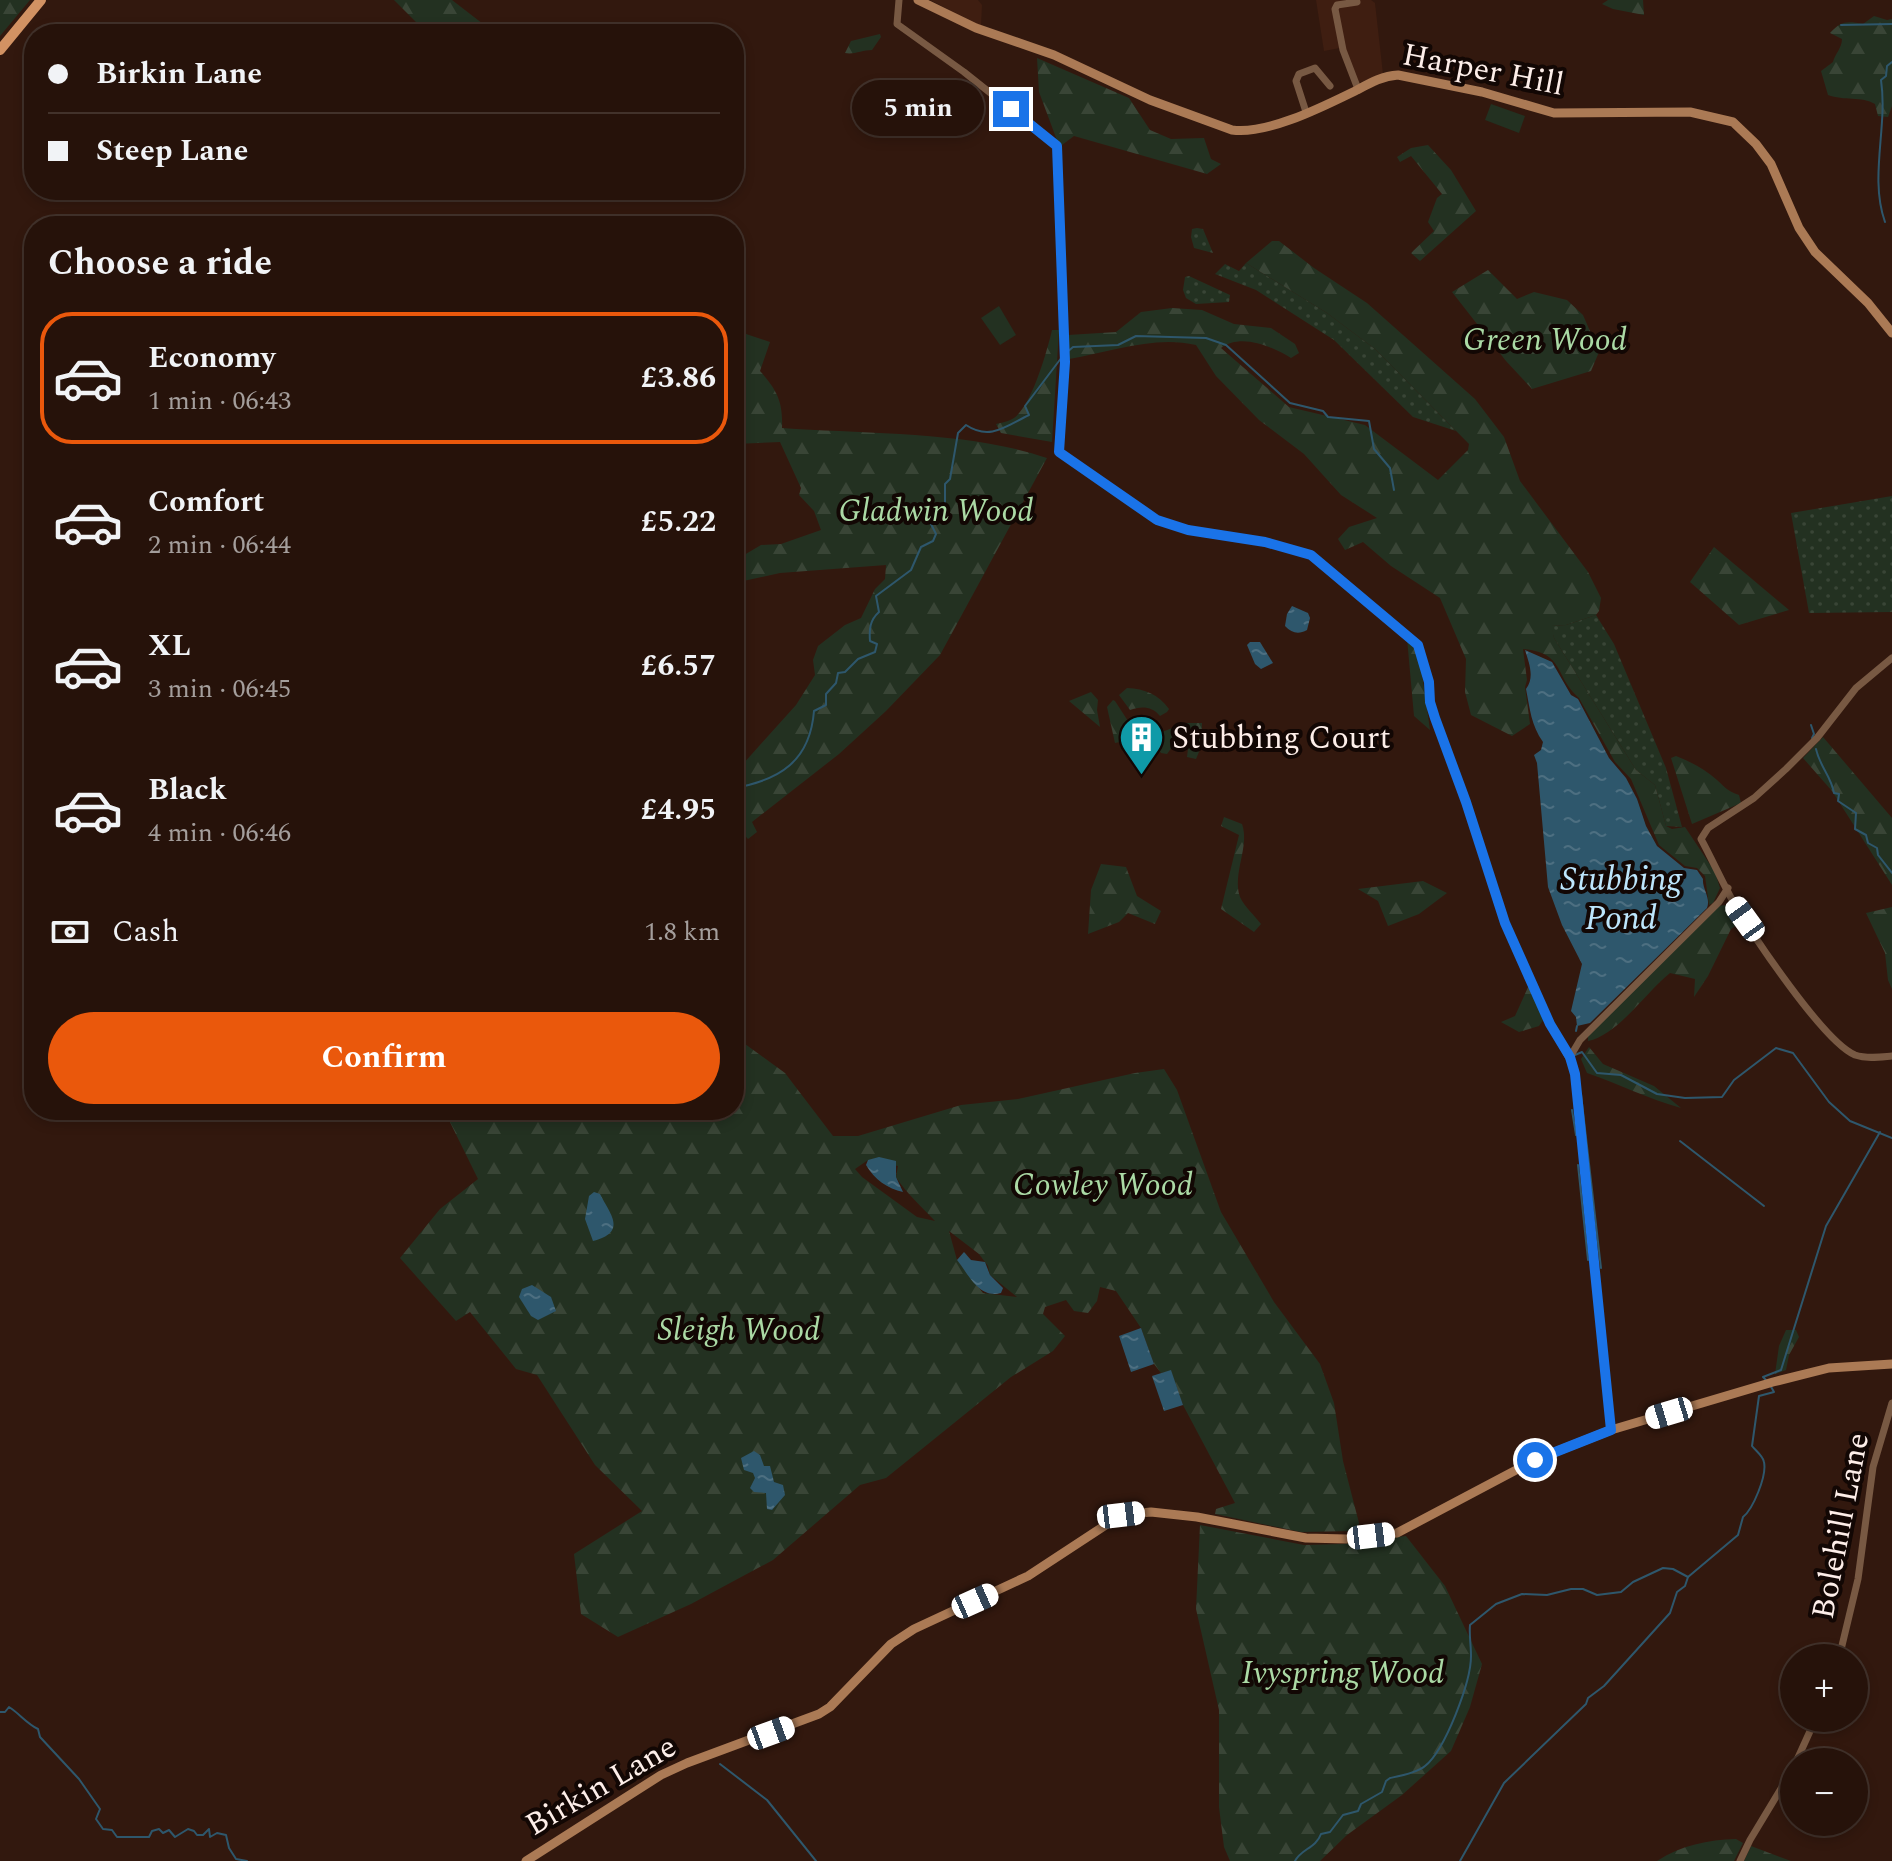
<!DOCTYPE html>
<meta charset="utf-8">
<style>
body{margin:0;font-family:Spectral,serif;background:#322018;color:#f1f3f6;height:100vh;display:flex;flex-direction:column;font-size:30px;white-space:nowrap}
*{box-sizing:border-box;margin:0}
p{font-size:26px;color:#a49e9c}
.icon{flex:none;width:44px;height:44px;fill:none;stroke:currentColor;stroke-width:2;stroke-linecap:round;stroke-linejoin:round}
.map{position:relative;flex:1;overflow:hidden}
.panel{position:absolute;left:24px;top:216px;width:720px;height:904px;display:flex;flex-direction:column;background:#26120a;border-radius:32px;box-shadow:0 4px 12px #0003,0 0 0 2px #42322b}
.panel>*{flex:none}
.top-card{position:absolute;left:24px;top:24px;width:720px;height:176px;border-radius:32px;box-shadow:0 4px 12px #0003,0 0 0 2px #42322b;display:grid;align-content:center;height:176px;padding:0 24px;background:#26120a}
.buttons{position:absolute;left:1780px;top:1644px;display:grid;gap:16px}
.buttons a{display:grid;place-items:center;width:88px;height:88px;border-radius:50%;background:#26120a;box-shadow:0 4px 12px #0003,0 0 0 2px #42322b;font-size:40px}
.end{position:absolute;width:36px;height:36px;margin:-18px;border:10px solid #1a73e8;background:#fff;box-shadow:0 0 0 4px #fff}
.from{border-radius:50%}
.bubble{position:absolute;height:56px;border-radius:28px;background:#26120a;box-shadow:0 4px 12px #0003,0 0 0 2px #42322b;font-size:26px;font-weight:700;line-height:56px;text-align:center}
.car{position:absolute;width:24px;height:48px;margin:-24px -12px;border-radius:10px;box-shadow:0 0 6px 2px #0007;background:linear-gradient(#fff 24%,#345 0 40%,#fff 0 76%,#345 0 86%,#fff 0)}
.top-card b{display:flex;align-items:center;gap:28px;height:76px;font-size:30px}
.top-card b+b{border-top:2px solid #42322b}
.top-card i{width:20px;height:20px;background:#f1f3f6}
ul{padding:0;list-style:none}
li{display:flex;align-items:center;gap:24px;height:132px;margin:0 16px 12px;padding:0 8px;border:4px solid transparent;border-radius:32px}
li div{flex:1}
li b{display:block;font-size:30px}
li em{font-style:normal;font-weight:700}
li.selected{border-color:#ea580c}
li>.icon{width:72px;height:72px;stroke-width:1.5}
h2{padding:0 24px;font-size:36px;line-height:96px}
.pay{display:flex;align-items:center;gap:20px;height:88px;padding:0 24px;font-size:30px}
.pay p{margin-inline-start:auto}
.primary-button{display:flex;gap:16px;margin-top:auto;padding:16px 24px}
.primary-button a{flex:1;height:92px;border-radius:48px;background:#ea580c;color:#fff;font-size:32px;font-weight:700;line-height:92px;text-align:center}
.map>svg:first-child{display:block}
.built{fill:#3f1e11}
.grass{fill:url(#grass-dots)}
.forest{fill:url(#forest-firs);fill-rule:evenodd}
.park{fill:#233121}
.water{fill:url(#water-ripples)}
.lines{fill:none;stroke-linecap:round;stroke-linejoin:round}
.stream{stroke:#2e576c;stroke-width:2}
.street{stroke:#785943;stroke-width:7}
.secondary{stroke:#ab7a55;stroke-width:9}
.primary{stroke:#d29263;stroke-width:10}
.route{stroke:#1a73e8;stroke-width:10}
.labels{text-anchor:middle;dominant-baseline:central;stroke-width:8;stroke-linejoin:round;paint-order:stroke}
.street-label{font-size:32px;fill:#fdeee9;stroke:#120704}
.park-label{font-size:32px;font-style:italic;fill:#abdaa5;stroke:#120704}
.poi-label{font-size:32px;fill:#fdeee9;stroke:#120704;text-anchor:start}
.water-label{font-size:34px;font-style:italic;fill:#bde6fc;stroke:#120704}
</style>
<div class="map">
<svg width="1892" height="1861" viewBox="0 0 1892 1861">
<defs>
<pattern id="grass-dots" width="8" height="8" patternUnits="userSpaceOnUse" patternTransform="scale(2)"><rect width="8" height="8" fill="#233121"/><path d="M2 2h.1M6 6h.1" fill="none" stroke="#394536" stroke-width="1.8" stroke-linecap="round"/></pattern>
<pattern id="forest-firs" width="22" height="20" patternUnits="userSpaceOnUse" patternTransform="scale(2)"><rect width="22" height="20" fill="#233121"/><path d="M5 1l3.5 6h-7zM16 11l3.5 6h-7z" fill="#394536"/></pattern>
<pattern id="water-ripples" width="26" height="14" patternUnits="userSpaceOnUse" patternTransform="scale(2)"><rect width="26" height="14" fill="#2e576c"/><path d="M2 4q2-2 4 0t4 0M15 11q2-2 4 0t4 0" fill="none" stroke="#4d6f81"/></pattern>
</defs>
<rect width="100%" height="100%" fill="#32180e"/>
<g class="built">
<polygon points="930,0 978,0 982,5 981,26"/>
<polygon points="1316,0 1371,0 1375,3 1383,74 1353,85 1340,48 1324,51"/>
</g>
<g class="grass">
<polygon points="1197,228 1203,229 1213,253 1194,248 1191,237 1192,229"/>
<polygon points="1246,263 1327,313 1375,349 1456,431 1413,417 1334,340 1256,290 1215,274 1225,264 1239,271"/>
<polygon points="1189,276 1230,295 1229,302 1196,304 1186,298 1183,290 1185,277"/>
<polygon points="1892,496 1892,612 1809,613 1791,513"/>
<polygon points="1596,615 1614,644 1666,768 1682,827 1666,826 1655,785 1636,770 1554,638 1551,626 1566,625"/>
</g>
<g class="forest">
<polygon points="0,0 30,0 0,36"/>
<polygon points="394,0 452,0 496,34 428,34"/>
<polygon points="1608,0 1643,0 1644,15 1613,9 1602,4"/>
<path d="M1874,16L1887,20L1892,19V106L1888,117L1878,116L1875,104C1862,96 1844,101 1828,95L1821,71L1833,62C1835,54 1842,48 1842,39L1830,33C1841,21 1847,21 1863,24Z"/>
<path d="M880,34L881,37L872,50C862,50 854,55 845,53L851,41Z"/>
<polygon points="1037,58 1129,98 1150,130 1171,139 1204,138 1211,159 1221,164 1207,174 1074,136 1062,145 1058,143 1039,92"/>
<polygon points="1428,145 1451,170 1476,211 1420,261 1411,253 1434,231 1428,222 1437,198 1442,194 1411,156 1400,162 1397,157 1411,148"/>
<path d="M1272,241H1279L1314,268L1367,303L1475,399L1504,437L1520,481L1588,572L1601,598L1599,611L1596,615L1566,625L1552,626L1554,638L1636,770L1655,785L1666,826L1672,829L1685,827L1715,872L1720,888L1713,903L1709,905L1705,876L1697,868L1685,866L1659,845L1631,779L1615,762L1579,698C1554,676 1565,653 1523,649L1527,680L1525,687L1530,724L1512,736L1471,715L1465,692L1466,659L1440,598L1391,566L1363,542L1345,550L1338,539L1349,527L1377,518L1341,495L1304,454L1259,420L1216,376L1196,345C1155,335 1110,352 1069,359L1068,335L1116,332L1141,312L1172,308L1202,310L1234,324L1271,328L1295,344L1299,353L1291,358C1271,346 1241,333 1221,348L1289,407L1365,425L1438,480L1468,450L1469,444L1375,349L1327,313L1246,263Z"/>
<polygon points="1488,270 1517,299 1534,292 1567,300 1583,315 1599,352 1591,371 1532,389 1506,361 1452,292"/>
<path d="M734,330L770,342L760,371C778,391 783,403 782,428C865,434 968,431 1047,458L940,655L886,711L839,754L752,822L757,832L748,839L734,824V774L796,705L815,675L813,660L818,646L845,625L861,618L875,589L885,579L886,565L780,573L734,583V561L761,545L781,544L821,530L814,511L799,495L801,488L780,442L734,444V403H740L742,394L734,380Z"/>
<path d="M1052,330H1059L1052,442L1001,433L996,424C1001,423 1010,421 1014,418C1032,405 1047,351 1052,330Z"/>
<polygon points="1714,547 1789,610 1739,625 1690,582"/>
<polygon points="1407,638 1419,653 1430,730 1414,716"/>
<path d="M1127,688C1145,689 1158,694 1169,709L1167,712L1160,716C1152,706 1141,706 1130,710L1119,695Z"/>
<polygon points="1091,692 1098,700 1097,710 1100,727 1069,701"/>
<polygon points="1113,700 1115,701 1139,738 1115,743 1107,707"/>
<polygon points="1185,723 1202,723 1201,747 1196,759 1187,757 1189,741 1180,736 1167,754 1161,753 1154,741 1157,734"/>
<polygon points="1823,737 1892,818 1892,885 1832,791 1803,758"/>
<path d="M1676,756C1691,762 1705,769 1717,780C1726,788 1727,791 1739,795L1741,803L1692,824L1671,758Z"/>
<path d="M1224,817L1242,824C1250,847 1232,873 1240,897C1244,906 1255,916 1261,924L1254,932L1221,909L1239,835L1221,826Z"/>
<polygon points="1101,864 1126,867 1137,896 1161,911 1155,924 1128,913 1119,922 1088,934 1091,890"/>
<polygon points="1423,881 1447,893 1419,914 1388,926 1378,901 1358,889"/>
<path d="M1725,905L1733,907L1740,923L1731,929L1708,976L1694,997L1695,979L1670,973C1646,992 1618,1035 1588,1041V1035L1718,906Z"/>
<polygon points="1892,907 1892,989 1888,980 1885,953 1866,913"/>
<polygon points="1529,985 1543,1020 1539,1026 1519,1032 1501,1022 1515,1016"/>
<path d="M734,1036L785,1073L833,1136H858L961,1105L1018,1099L1135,1073L1164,1069L1177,1090L1221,1212L1274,1302L1320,1364L1334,1403L1343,1461L1359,1523L1356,1531L1301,1532L1215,1514L1216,1509L1235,1503L1183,1405L1171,1371L1161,1373L1154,1364L1141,1328L1116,1291L1100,1287L1097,1301L1088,1313L1074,1311L1066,1300L1045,1307L1043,1314L1065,1336L1053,1351L1011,1377L886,1478L860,1485L773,1560L691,1604L618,1637L581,1614L574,1554L642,1511L595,1465L537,1375L516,1369L470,1312L456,1321L400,1258L440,1209L478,1179L444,1110H734ZM868,1160L898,1166L896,1177C907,1194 921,1206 935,1221L917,1217L862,1177L855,1169ZM949,1231L979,1254L988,1266L990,1275L1017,1297L983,1293L957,1260Z"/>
<path d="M1589,1047L1603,1064L1654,1086L1681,1108C1648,1099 1619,1084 1587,1073L1581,1059Z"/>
<polygon points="1786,1330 1796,1330 1799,1337 1789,1355 1786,1370 1775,1374 1779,1346"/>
<polygon points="1200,1525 1304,1545 1343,1544 1406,1536 1445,1586 1482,1664 1470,1707 1451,1751 1402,1795 1347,1835 1320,1861 1230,1861 1224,1847 1219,1807 1219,1710 1196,1609"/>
<path d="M1736,1839L1743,1843L1734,1861H1657C1681,1845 1708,1840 1736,1839Z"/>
<polygon points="1751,1846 1791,1861 1744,1861"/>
</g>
<g class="park">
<polygon points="1491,104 1525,116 1519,133 1485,120"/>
<polygon points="999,306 1016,335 1000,345 981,318"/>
</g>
<g class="water">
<path d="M1292,606L1308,613L1310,618L1307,630C1298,635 1292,633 1285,626L1287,614Z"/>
<polygon points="1250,642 1260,642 1273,663 1261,669 1255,664 1247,645"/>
<path d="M1525,650L1552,662L1571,695L1578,699L1609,758L1626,778L1637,799L1646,826L1657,846L1684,868L1697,870L1703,879C1702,889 1711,898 1707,908L1590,1023L1577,1026L1576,1017L1571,1011L1582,964L1562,925L1548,887L1537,763L1534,755L1541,750L1543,742C1531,725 1530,709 1526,689C1535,677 1529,663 1525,650Z"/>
<path d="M879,1157L896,1161V1177L903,1192C888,1189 874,1179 866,1165L868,1160Z"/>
<path d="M594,1192L600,1194C610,1214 628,1232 593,1241L585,1219L589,1196Z"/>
<path d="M964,1252L971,1260L985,1262L990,1275L1003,1288L1001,1293C979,1299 969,1275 957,1260Z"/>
<polygon points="532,1285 551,1297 556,1311 538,1320 531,1316 519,1297 522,1289"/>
<polygon points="1141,1328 1154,1364 1131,1372 1119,1336"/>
<polygon points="1171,1370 1183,1405 1164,1411 1152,1376"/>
<polygon points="754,1451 760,1455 764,1466 770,1466 774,1482 783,1485 785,1495 772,1510 767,1509 766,1493 754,1492 750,1488 755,1478 753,1473 744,1470 741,1458"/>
</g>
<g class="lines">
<g class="stream">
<polyline points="1841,25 1892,24"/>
<path d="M1885,222C1869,177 1888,127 1881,80L1886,76L1887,66L1892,62"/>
<polyline points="1066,353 1073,347 1118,345 1136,336 1206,338 1226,345 1290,403 1323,411 1328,417 1369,421 1374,449 1390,468 1394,490"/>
<polyline points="1811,725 1814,734 1812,738"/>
<path d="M1816,749C1820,767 1831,776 1834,793L1839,794L1838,801L1856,813L1855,829L1866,835L1868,843L1877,848L1878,855L1892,873"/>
<path d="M734,788C780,780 810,761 814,711L826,705V694L836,683L838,673L845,672L858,659L875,652L877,644L870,641C869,629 870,620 879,612L876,596L911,570L921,547L933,541L936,534L931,524L945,515V484L950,479L958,433L966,425C990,441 1006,426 1029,415L1025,406L1062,357"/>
<polyline points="1576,1031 1577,1026"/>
<polyline points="1575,1055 1582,1052 1597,1073 1621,1075 1657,1094 1685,1098 1722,1097 1734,1080 1776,1048 1793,1053 1829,1102 1850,1121 1892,1138"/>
<polyline points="1581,1094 1601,1268"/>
<polyline points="1572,1110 1576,1135"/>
<polyline points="1680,1141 1764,1206"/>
<polyline points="1578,1165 1588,1260"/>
<polyline points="1766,1380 1763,1377 1781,1370 1826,1226 1880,1132"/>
<path d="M0,1712H5L9,1707C20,1714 26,1723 38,1729L40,1737L79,1779L100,1809L96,1819L103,1829L112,1830L117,1837H149L152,1831L159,1829L163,1833L169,1830L175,1837L188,1829L194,1831L197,1835H203L209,1829L210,1837L217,1833L226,1835L229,1848L236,1859L247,1861"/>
<polyline points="720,1764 767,1800 816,1861"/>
<path d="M1295,1861C1301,1849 1316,1848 1321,1834L1330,1832L1343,1815L1358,1811L1361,1804L1382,1792L1386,1781L1390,1778C1400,1776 1417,1773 1425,1766C1445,1750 1471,1682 1471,1656C1471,1645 1469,1635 1470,1625L1496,1604L1522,1594L1547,1595L1571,1589H1583L1597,1595L1621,1592L1633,1582L1663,1568L1673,1569L1688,1577"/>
<path d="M1460,1861L1504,1783L1586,1704L1588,1698L1604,1686L1670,1613L1677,1592L1685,1586L1688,1577L1738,1535L1743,1517C1753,1509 1767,1476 1764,1462C1763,1456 1756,1451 1752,1446L1759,1396L1774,1392L1770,1385"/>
</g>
<g class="street">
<polyline points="899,0 897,24 964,72 1057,146 1065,362 1059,452 1157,520 1188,530 1265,542 1311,555 1418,645 1429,682 1430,702 1435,718 1466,802 1505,923 1550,1024 1574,1067 1611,1430"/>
<polyline points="1357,2 1337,5 1335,9 1343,50 1358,89"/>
<polyline points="1306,112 1296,81 1299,74 1315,68 1330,86"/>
<path d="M1892,658L1856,688L1817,738L1786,769L1754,798L1708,828L1701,839C1713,861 1723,884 1735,905C1754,937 1824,1042 1855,1055C1867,1059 1880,1057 1892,1056"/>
<polyline points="1570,1057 1580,1040 1719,902 1728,888"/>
<polyline points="1839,1658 1858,1579 1873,1467 1892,1403"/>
<polyline points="1796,1762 1816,1718"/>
<polyline points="1740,1861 1750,1840 1794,1767"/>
</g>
<g class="secondary">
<path d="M918,0L976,28L1054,55L1150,100L1232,130C1268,135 1324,106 1357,90C1370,83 1382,76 1398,75L1482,92L1554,113L1690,112L1733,122L1756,144L1771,164L1799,228L1815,252L1868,303L1892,333"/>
<polyline points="526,1861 661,1775 687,1763 819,1714 830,1707 891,1644 914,1629 1028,1576 1121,1515 1151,1512 1197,1517 1306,1538 1346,1539 1397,1533 1535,1460 1611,1430 1773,1382 1829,1368 1892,1364"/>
</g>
<polyline class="primary" points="0,50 41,0"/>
</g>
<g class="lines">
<polyline class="route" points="1011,109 1057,146 1065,362 1059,452 1157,520 1188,530 1265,542 1311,555 1418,645 1429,682 1430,702 1435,718 1466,802 1505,923 1550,1024 1570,1057 1575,1074 1611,1430 1535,1460"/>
</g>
<defs>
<symbol id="building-pin" viewBox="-11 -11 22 30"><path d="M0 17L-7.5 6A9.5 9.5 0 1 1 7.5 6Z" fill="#0f9aa8" stroke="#120704"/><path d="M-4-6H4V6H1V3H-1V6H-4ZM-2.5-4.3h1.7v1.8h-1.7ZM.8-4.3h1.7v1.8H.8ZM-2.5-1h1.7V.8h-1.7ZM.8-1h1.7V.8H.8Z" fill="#fff"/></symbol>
</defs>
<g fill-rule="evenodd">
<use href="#building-pin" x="1116" y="712" width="51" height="69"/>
</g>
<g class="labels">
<g class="street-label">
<text transform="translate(1483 70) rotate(11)">Harper Hill</text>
<text transform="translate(1841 1526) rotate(-79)">Bolehill Lane</text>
<text transform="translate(601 1786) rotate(-30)">Birkin Lane</text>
</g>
<g class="park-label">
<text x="1545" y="340">Green Wood</text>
<text x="936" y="511">Gladwin Wood</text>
<text x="1103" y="1185">Cowley Wood</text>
<text x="739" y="1330">Sleigh Wood</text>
<text x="1343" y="1673">Ivyspring Wood</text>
</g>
<g class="poi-label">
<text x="1172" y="738">Stubbing Court</text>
</g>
<g class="water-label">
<text x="1621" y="880">Stubbing<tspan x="1621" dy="39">Pond</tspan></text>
</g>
</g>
</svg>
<div class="buttons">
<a>+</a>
<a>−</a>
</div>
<i class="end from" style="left:1535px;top:1460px"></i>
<i class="end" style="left:1011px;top:109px"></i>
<div class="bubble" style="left:852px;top:80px;width:132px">5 min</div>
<i class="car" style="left:1745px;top:919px;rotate:324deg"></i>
<i class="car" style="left:1669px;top:1413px;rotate:253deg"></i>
<i class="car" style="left:1121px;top:1515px;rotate:83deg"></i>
<i class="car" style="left:1371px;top:1536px;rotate:83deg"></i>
<i class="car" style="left:975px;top:1601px;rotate:66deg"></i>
<i class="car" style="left:771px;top:1733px;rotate:70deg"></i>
<div class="top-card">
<b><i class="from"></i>Birkin Lane</b>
<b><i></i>Steep Lane</b>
</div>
<section class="panel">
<h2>Choose a ride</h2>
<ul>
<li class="selected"><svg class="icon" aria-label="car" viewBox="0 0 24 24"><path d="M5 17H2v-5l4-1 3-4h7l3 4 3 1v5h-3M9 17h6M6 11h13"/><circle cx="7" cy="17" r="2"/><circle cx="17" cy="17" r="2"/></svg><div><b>Economy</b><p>1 min · 06:43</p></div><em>£3.86</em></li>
<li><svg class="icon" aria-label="car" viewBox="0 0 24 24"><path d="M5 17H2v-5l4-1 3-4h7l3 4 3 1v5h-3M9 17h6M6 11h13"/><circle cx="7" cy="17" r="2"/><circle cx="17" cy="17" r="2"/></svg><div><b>Comfort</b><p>2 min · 06:44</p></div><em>£5.22</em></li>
<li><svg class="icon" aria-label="car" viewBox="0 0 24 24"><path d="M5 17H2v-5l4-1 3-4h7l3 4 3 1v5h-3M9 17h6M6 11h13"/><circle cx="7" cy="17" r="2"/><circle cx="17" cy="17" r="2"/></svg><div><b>XL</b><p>3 min · 06:45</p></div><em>£6.57</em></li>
<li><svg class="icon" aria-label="car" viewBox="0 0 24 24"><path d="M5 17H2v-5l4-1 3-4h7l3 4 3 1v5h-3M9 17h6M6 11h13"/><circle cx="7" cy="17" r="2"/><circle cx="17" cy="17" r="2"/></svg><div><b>Black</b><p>4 min · 06:46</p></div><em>£4.95</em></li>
</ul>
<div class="pay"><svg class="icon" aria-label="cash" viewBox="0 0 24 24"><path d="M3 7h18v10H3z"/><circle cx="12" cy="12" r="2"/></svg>Cash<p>1.8 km</p></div>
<div class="primary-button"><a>Confirm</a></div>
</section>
</div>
